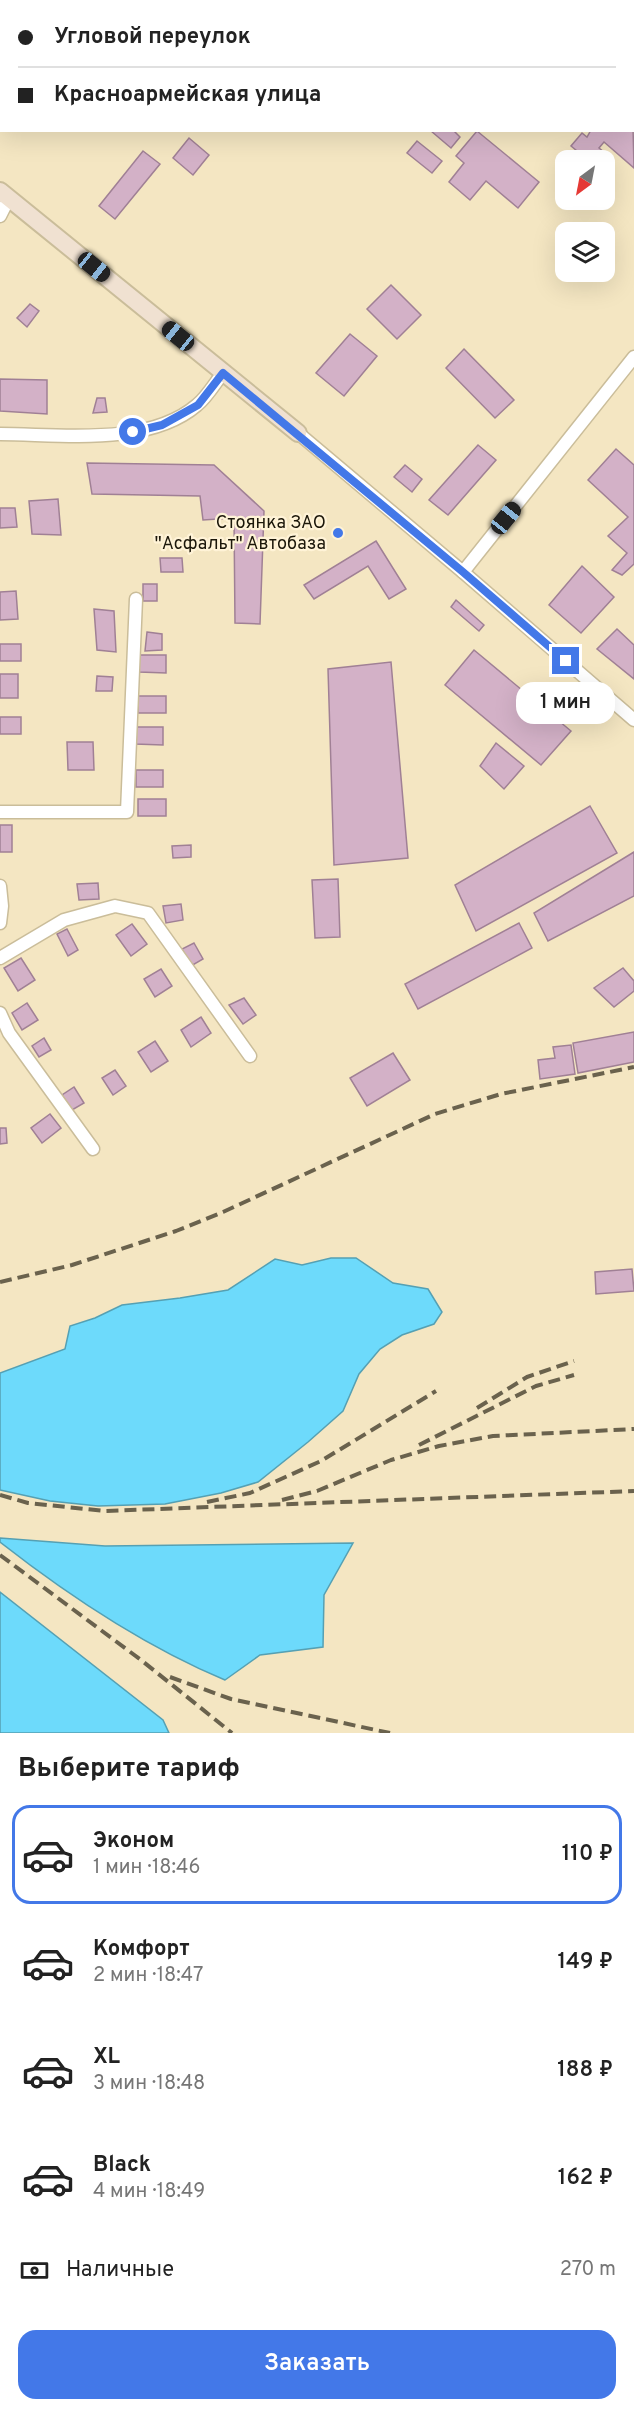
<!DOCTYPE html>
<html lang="ru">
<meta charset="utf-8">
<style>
body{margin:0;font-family:Overpass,sans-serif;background:#f2f2f2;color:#222;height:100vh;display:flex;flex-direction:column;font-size:22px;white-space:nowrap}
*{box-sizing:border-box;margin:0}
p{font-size:20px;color:#767676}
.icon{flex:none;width:33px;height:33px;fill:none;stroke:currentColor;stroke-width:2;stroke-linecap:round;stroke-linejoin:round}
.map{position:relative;height:1733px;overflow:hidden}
.sheet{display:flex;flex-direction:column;background:#fff;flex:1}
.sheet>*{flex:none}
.hud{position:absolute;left:0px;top:0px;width:634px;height:132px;box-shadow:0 6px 24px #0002;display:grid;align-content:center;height:132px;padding:0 18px;background:#fff}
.needle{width:39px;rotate:212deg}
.buttons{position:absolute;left:555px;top:150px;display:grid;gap:12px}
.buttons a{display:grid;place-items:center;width:60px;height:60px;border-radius:12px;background:#fff;box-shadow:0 6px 24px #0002;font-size:30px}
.end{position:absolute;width:27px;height:27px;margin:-14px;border:8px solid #4378e8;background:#fff;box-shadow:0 0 0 3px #fff}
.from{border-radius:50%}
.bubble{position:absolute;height:42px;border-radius:18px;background:#fff;box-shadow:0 6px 24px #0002;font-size:20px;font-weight:600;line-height:42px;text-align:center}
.car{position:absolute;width:18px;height:36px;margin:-18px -9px;border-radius:8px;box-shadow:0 0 4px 2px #0007;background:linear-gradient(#222 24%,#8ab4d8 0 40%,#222 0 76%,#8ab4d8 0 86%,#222 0)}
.hud b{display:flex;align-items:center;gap:21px;height:57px;font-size:22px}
.hud b+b{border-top:2px solid #e0e0e0}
.hud i{width:15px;height:15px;background:#222}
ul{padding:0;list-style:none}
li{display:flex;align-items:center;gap:18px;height:99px;margin:0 12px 9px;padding:0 6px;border:3px solid transparent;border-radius:18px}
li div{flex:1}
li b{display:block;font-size:22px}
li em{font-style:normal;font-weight:600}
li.selected{border-color:#4378e8}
li>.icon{width:54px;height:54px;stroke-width:1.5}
h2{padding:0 18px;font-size:27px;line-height:72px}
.pay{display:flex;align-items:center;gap:15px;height:66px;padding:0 18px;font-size:22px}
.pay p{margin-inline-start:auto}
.button{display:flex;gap:12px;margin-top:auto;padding:12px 18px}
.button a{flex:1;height:69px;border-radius:18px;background:#4378e8;color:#fff;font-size:24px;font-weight:600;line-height:69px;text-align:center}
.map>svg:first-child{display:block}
.water{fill:#6ddafb;stroke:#55a0b3;stroke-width:1.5}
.building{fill:#d3b1c7;stroke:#a08095;stroke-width:1.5}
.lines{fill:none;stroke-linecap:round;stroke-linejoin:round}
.street-casing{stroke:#cabd9a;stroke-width:15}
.secondary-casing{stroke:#cabd9a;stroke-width:20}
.street{stroke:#fff;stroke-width:12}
.secondary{stroke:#f0e1d1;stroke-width:16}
.rail{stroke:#6a624d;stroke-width:4;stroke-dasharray:12 6;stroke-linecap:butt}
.route{stroke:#4378e8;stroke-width:8}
.poi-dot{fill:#4378e8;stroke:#fff3d7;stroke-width:2}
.labels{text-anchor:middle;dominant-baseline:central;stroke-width:4.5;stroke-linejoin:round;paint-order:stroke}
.poi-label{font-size:18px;fill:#1c170a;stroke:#fff3d7;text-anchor:end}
</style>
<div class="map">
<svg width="634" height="1733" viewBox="0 0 634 1733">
<rect width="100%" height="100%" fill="#f4e6c2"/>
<g class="water">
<polygon points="331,1258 356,1258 393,1283 428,1289 442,1312 434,1324 402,1335 380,1349 359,1374 343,1411 308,1442 258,1482 221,1493 165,1504 98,1506 50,1501 0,1490 0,1373 65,1349 70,1326 95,1318 122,1305 180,1298 228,1290 275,1259 302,1265"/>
<path d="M0,1538L105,1546L353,1543L324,1595L323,1647L260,1655L225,1680C144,1646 69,1596 0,1542Z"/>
<polygon points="0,1592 163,1720 169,1733 0,1733"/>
</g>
<g class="building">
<polygon points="633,127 634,168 604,142 599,148 604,152 597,160 588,160 571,146 582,133 587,137 591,130 633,130"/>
<polygon points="453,130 460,137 451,148 431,131"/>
<polygon points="477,131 539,182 518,208 486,181 470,200 449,182 464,163 456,156"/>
<polygon points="189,138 209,155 193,175 173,158"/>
<polygon points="417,141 442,161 432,173 407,153"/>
<polygon points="143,151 160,164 115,219 99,206"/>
<polygon points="391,285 421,315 397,339 367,309"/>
<polygon points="30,304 39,311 27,327 17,318"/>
<polygon points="350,334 377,356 344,396 316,373"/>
<polygon points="464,349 514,400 495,418 446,368"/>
<polygon points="0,379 47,380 47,414 0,411"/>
<polygon points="97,398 105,398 107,412 93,413"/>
<polygon points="478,445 496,460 448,515 429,500"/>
<polygon points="616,449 634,465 634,564 622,575 612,570 627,553 608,536 628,517 588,480"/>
<polygon points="87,463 214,465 264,511 260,624 235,623 234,518 203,520 200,496 92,494"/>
<polygon points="405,465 422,479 412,492 394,477"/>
<polygon points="58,499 61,535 32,534 29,501"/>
<polygon points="0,508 15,508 17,527 0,528"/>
<polygon points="376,541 406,589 389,599 368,566 314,599 304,585"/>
<polygon points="160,558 182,558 183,572 161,572"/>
<polygon points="582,566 614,597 581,633 549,605"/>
<rect x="143" y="584" width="14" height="17"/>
<polygon points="16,591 18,619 0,620 0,592"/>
<polygon points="456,600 484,625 479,631 451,607"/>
<polygon points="94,609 114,611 116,652 97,650"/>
<polygon points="617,629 634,645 634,679 597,649"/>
<polygon points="147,632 162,634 162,650 145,651"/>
<rect x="0" y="644" width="21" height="17"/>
<polygon points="474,650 571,731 541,765 445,685"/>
<polygon points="139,655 166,655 166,673 139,672"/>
<polygon points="391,662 408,858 334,865 328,669"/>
<rect x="0" y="674" width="18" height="24"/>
<polygon points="97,676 113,677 112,691 96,691"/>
<rect x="138" y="696" width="28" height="17"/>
<rect x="0" y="717" width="21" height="17"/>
<polygon points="135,727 163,727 163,745 135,744"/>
<polygon points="67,742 93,742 94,770 68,770"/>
<polygon points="496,743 524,766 504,789 480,766"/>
<rect x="136" y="770" width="27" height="17"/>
<rect x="138" y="799" width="28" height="17"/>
<polygon points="590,806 617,853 476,931 455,885"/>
<rect x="0" y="825" width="12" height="27"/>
<polygon points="191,845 191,857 173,858 172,846"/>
<polygon points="634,852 634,896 548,941 534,913"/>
<polygon points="338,879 340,937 315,938 312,880"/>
<polygon points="98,883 99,899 79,900 77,884"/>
<polygon points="181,904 183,920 166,923 163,906"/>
<polygon points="519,923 532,948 418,1009 405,984"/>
<polygon points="132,924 147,944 131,956 116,935"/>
<polygon points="67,929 78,950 68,956 57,934"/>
<polygon points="194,943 203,959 191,966 182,949"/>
<polygon points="21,958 35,980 18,991 4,968"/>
<polygon points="623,968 634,981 634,991 614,1007 594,988"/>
<polygon points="161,969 172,986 155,997 144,979"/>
<polygon points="244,998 256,1015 243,1024 229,1005"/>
<polygon points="27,1003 38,1020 22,1030 12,1013"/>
<polygon points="201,1017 211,1033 191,1047 181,1030"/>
<polygon points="634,1032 634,1062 578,1073 573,1043"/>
<polygon points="44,1038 51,1050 39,1057 32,1046"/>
<polygon points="155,1041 168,1061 151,1072 138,1052"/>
<polygon points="571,1045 575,1074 540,1079 538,1060 555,1058 553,1047"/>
<polygon points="393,1053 410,1080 367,1106 350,1078"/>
<polygon points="115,1070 126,1086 113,1095 102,1078"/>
<polygon points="74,1087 84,1103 72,1110 62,1095"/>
<polygon points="50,1114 61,1128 42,1143 31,1128"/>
<polygon points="0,1128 6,1128 7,1143 0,1144"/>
<polygon points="632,1269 634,1291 596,1294 595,1272"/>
</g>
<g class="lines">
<defs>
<g id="street">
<polyline points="0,216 9,198"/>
<polyline points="298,433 463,572 634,720"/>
<path d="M0,434C60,434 148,447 197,405C207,397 215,383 223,373"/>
<polyline points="463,572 634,357"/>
<polyline points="0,812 127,812 136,599"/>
<polyline points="0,886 2,906 0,923"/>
<polyline points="0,958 64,920 115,906 148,913 250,1056"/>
<polyline points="0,1013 9,1033 93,1149"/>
</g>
<polyline id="secondary" points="0,191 298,433"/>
</defs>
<use href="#street" class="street-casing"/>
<use href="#secondary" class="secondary-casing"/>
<use href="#street" class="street"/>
<use href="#secondary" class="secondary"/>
<g class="rail">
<polyline points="0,1282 72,1265 176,1231 223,1212 435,1114 501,1094 634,1067"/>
<polyline points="477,1408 527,1377 574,1361"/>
<polyline points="419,1445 536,1386 574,1375"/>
<polyline points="0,1495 28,1503 105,1511 634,1491"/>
<polyline points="282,1500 317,1491 391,1460 439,1446 493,1436 634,1429"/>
<polyline points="207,1502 250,1493 321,1461 436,1391"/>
<polyline points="0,1555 141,1660 232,1733"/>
<polyline points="170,1677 231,1699 390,1733"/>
</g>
</g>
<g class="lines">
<polyline class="route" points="133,432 162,425 198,405 223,373 463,572 566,661"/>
</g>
<circle class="poi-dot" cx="338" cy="533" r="6"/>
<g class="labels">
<g class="poi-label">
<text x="326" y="523">Стоянка ЗАО<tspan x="326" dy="21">"Асфальт" Автобаза</tspan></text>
</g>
</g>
</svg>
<div class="buttons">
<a><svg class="needle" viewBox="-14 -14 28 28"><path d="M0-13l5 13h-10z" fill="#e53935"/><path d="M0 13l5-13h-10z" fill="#767676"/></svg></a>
<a><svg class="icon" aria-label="layers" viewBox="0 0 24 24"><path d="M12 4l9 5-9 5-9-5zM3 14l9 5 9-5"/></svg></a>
</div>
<i class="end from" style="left:133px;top:432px"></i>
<i class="end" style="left:566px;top:661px"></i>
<div class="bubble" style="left:516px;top:682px;width:99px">1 мин</div>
<i class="car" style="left:94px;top:267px;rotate:129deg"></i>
<i class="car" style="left:178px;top:336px;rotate:309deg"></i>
<i class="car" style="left:506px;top:518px;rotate:39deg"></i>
<div class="hud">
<b><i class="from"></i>Угловой переулок</b>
<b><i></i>Красноармейская улица</b>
</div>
</div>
<section class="sheet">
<h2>Выберите тариф</h2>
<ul>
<li class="selected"><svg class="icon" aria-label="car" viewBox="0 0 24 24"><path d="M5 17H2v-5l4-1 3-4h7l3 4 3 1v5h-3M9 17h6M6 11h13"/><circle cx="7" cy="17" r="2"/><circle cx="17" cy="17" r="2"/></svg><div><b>Эконом</b><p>1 мин · 18:46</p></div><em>110 ₽</em></li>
<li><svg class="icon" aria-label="car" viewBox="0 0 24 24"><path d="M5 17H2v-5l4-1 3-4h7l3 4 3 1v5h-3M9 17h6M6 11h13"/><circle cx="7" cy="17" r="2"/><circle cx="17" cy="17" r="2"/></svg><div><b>Комфорт</b><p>2 мин · 18:47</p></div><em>149 ₽</em></li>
<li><svg class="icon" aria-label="car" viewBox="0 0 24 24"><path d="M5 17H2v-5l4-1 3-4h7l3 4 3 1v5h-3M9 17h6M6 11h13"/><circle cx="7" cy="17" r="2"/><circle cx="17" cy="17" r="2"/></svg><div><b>XL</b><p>3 мин · 18:48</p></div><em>188 ₽</em></li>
<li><svg class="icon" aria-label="car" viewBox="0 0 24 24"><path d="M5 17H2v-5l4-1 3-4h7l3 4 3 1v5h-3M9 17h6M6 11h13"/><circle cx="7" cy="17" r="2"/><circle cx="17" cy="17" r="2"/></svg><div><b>Black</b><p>4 мин · 18:49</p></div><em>162 ₽</em></li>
</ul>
<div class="pay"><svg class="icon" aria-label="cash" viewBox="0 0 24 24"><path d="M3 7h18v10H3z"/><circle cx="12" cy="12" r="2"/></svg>Наличные<p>270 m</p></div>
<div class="button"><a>Заказать</a></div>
</section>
